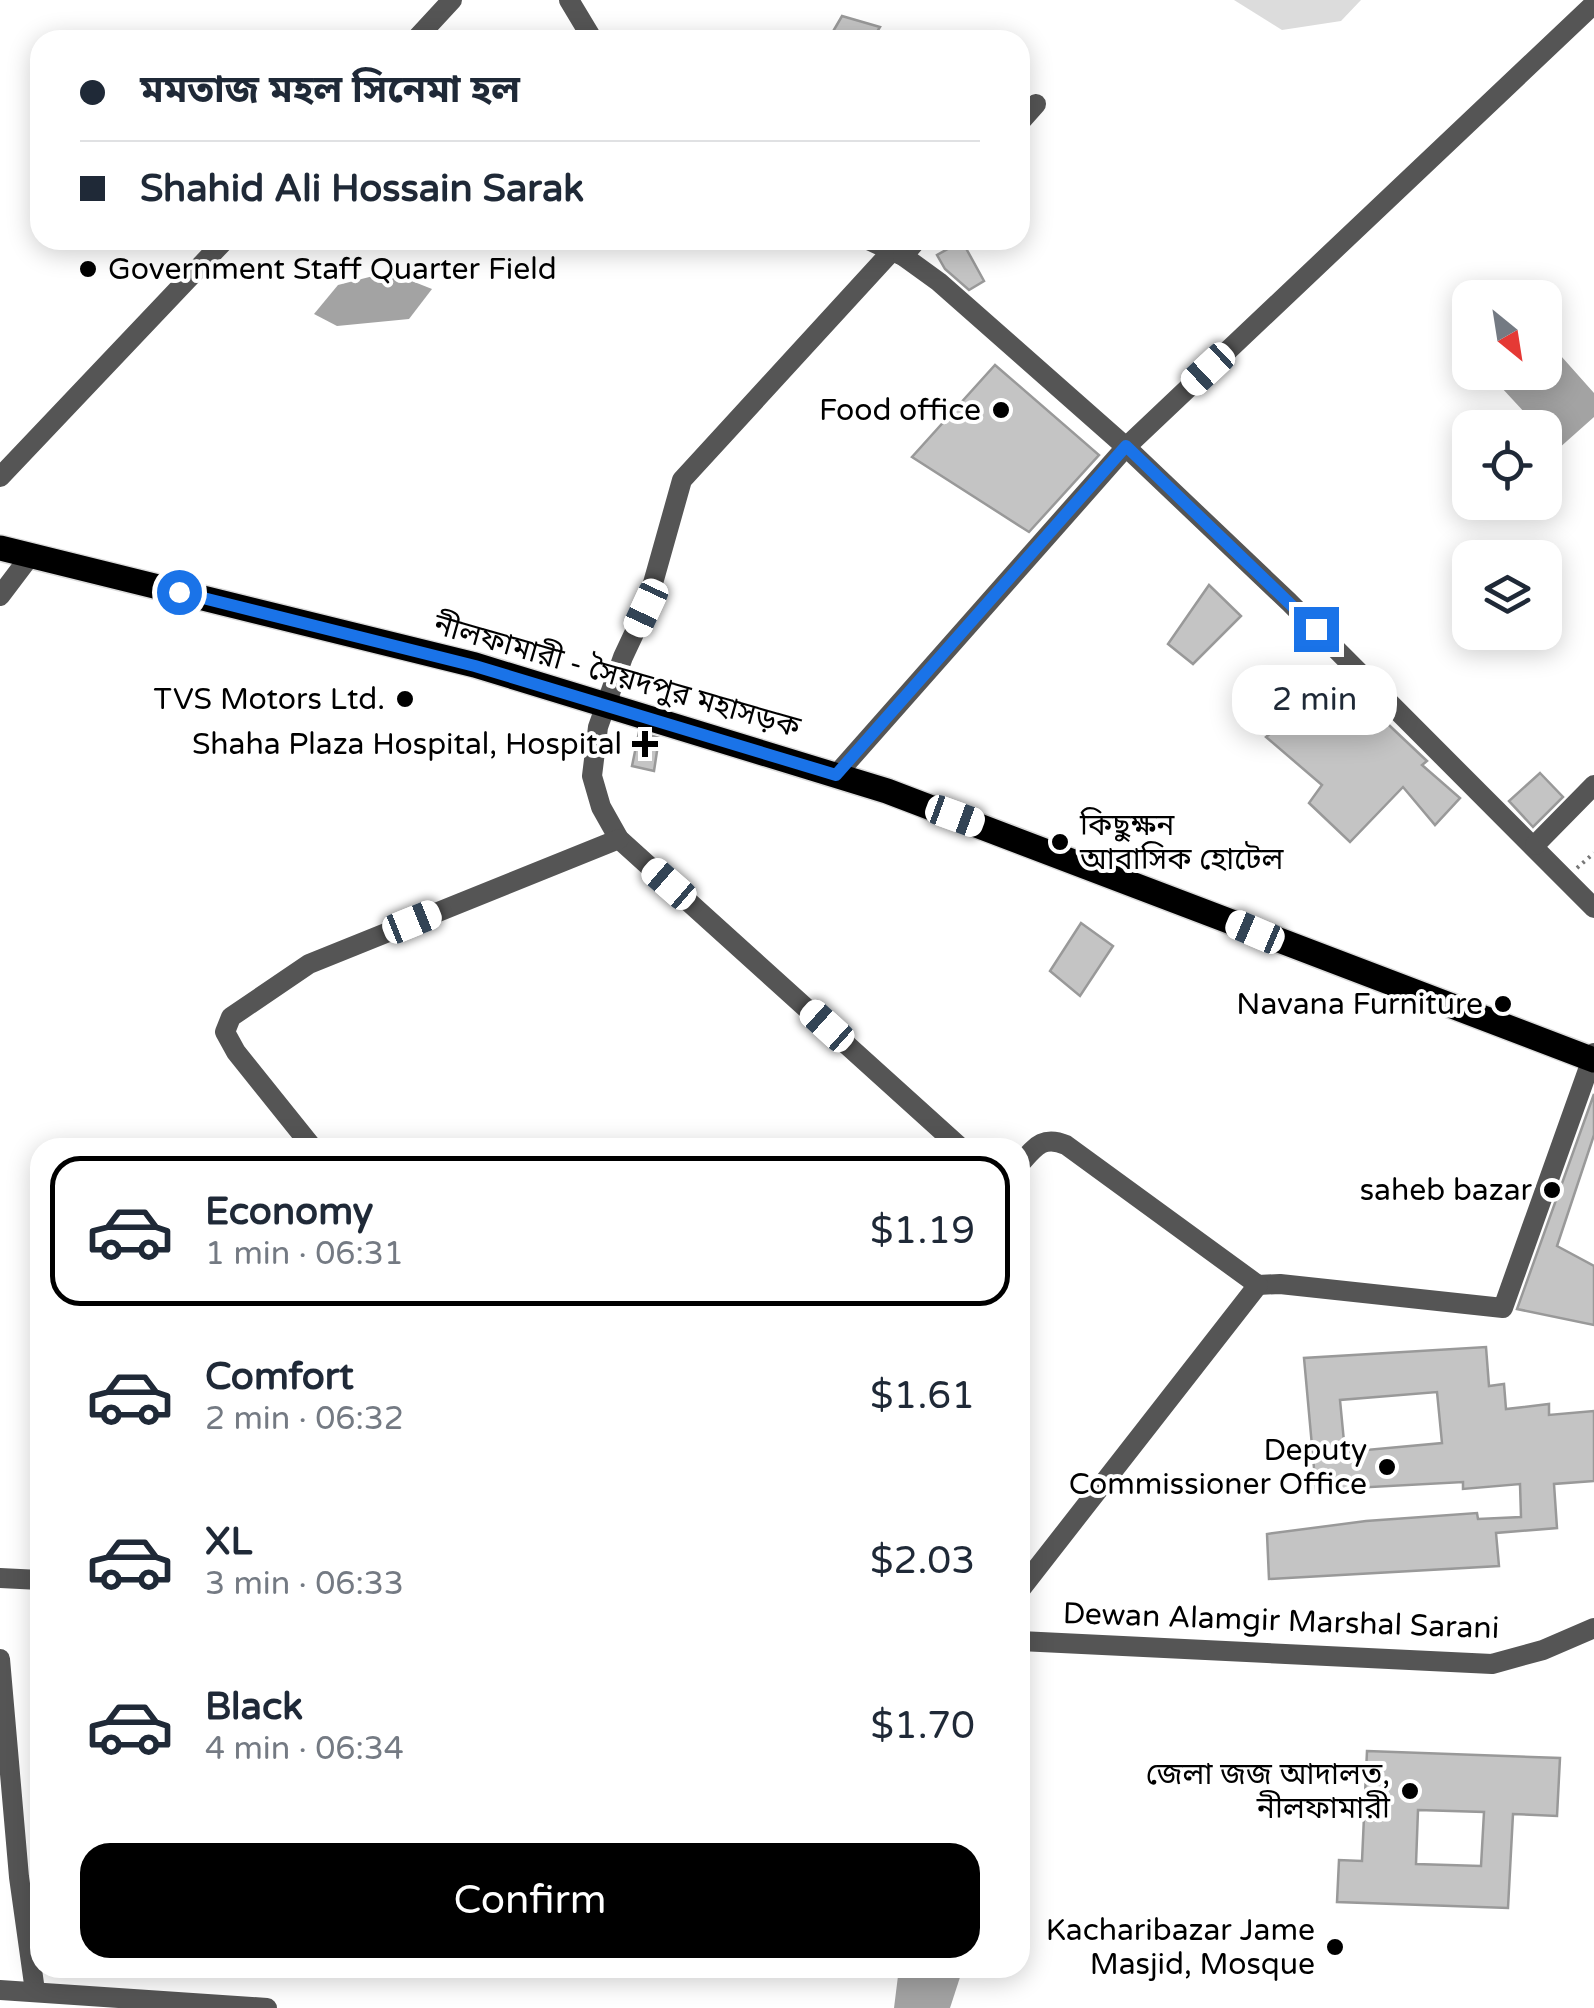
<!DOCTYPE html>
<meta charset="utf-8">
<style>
body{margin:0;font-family:"Varela Round","Noto Sans Bengali",sans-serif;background:#f2f2f3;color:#1f2937;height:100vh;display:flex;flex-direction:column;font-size:38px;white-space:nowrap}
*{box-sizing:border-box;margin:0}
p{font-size:32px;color:#747a83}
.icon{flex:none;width:55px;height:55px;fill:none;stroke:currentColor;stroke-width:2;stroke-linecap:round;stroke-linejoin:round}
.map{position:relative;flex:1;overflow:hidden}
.details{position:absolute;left:30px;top:1138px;width:1000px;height:840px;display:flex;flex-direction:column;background:#fff;border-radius:30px;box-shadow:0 5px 25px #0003}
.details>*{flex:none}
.top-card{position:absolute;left:30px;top:30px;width:1000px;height:220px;border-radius:30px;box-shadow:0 5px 25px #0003;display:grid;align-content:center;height:220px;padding:0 50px;background:#fff}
.needle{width:65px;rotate:150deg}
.buttons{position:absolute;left:1452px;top:280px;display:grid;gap:20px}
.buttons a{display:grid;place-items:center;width:110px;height:110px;border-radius:20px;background:#fff;box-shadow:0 5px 25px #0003;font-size:50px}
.end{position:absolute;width:45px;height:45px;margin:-22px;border:12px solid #1a73e8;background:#fff;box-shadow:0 0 0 5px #fff}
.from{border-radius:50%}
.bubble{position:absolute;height:70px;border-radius:30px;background:#fff;box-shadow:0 5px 25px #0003;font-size:32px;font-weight:600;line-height:70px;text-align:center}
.car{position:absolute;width:30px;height:60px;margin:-30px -15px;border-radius:12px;box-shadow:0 0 8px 2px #0007;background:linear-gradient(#fff 24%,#345 0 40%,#fff 0 76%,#345 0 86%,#fff 0)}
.top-card b{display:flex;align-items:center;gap:35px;height:95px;font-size:38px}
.top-card b+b{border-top:2px solid #e0e1e3}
.top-card i{width:25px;height:25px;background:#1f2937}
ul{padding:18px 0 0;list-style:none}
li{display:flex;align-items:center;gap:30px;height:150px;margin:0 20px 15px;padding:0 30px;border:5px solid transparent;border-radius:30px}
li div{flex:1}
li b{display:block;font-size:38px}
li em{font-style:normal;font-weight:600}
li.selected{border-color:#000}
li>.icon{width:90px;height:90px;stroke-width:1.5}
.cta{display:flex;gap:20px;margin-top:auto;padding:20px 50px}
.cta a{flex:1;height:115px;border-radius:30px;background:#000;color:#fff;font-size:40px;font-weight:600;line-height:115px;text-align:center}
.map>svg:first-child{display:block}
.green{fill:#dcdcdc}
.water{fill:#a3a3a3}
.building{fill:#c4c4c4;stroke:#999;stroke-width:2.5;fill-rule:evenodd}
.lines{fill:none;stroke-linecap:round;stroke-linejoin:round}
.major-casing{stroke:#dbdbdb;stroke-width:28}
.path{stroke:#777;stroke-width:4;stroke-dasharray:2.5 5;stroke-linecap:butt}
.minor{stroke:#555;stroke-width:20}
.major{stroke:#000;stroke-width:25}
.route{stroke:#1a73e8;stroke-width:12}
.poi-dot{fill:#000;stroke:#fff;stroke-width:4}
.labels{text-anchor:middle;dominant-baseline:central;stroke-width:8;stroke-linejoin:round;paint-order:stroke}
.poi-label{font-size:30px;fill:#000;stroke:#fff;text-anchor:end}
.street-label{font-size:30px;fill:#000;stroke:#fff}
</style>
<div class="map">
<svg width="1594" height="2008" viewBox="0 0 1594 2008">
<rect width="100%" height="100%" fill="#fff"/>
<polygon class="green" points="1234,0 1361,0 1341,21 1282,30"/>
<g class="water">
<polygon points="389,272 432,289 409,319 337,326 314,314 338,285"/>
<polygon points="1545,338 1594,393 1594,417 1558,449 1545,435 1545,428 1538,427 1488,373 1545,372"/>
<polygon points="899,1968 963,1968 950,2008 894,2008"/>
</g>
<g class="building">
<polygon points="842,16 880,27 872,40 828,40"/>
<polygon points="962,241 984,281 969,290 945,269 937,255"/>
<polygon points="995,365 1099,455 1029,532 912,457"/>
<polygon points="1209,585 1241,616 1193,664 1168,644"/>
<polygon points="1338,677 1427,761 1422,765 1460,798 1435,825 1403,787 1350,842 1309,803 1322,785 1266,737"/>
<polygon points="639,732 659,738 654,771 632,766"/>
<polygon points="1540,773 1563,797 1533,827 1509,801"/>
<polygon points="1081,923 1113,946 1080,996 1050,971"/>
<polygon points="1594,1094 1594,1135 1557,1246 1594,1266 1594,1325 1517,1309"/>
<path d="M1486,1347L1489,1386L1504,1384L1506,1409L1549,1404V1415L1594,1411V1481L1554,1484L1557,1528L1496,1533L1499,1566L1269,1579L1267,1534L1366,1521L1477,1513L1478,1519L1521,1517L1520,1484L1463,1489V1482L1316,1490L1304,1358ZM1437,1392L1442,1443L1345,1452L1340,1400Z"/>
<path d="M1367,1751L1560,1758L1557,1816L1513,1814L1508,1908L1337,1902L1339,1860L1362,1861ZM1418,1810L1484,1812L1481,1866L1416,1864Z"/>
</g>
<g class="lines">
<defs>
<polyline id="major" points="0,548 475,665 887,791 1594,1060"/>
</defs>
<use href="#major" class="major-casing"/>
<polyline class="path" points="1577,868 1594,853"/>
<g class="minor">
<polyline points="569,0 593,40"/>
<polyline points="415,40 452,0"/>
<polyline points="1020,122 1036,104"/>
<polyline points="868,240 903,256 939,282 1126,447 1289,602 1594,908"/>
<polyline points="892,251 682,480 646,608 623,657 598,727 592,776 601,807 619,839 961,1148"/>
<polyline points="903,256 917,240"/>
<polyline points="0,477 225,240"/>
<polyline points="0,596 31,555"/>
<polyline points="836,775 1126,447 1594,4"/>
<polyline points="1535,845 1594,785"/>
<polyline points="313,1148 236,1052 225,1032 231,1017 309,964 619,839"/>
<path d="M1020,1164C1035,1147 1043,1135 1066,1145L1258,1285L1280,1284L1503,1308L1594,1053"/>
<polyline points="0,1578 40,1580"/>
<polyline points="1020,1590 1258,1285"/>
<polyline points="1020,1641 1492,1664 1543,1650 1594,1628"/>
<polyline points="0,1659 19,1877 35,1991"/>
<polyline points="0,1990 267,2008"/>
</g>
<use href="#major" class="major"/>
</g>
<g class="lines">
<polyline class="route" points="179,592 475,666 836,775 1126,446 1316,629"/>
</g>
<g class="poi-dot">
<circle cx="88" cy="269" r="10"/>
<circle cx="1001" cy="410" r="10"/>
<circle cx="405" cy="699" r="10"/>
<path d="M640 729h10v10h10v10h-10v10h-10v-10h-10v-10h10z"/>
<circle cx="1060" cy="842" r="10"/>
<circle cx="1503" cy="1004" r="10"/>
<circle cx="1552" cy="1190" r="10"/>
<circle cx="1387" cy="1467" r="10"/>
<circle cx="1410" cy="1791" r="10"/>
<circle cx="1335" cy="1947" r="10"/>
</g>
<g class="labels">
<g class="poi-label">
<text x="108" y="269" text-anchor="start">Government Staff Quarter Field</text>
<text x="981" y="410">Food office</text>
<text x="385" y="699">TVS Motors Ltd.</text>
<text x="622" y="744">Shaha Plaza Hospital, Hospital</text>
<text x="1080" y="825" text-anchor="start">কিছুক্ষন<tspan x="1080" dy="34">আবাসিক হোটেল</tspan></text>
<text x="1483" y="1004">Navana Furniture</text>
<text x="1532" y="1190">saheb bazar</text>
<text x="1367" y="1450">Deputy<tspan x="1367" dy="34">Commissioner Office</tspan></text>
<text x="1390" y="1774">জেলা জজ আদালত,<tspan x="1390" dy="34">নীলফামারী</tspan></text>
<text x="1315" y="1930">Kacharibazar Jame<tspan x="1315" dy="34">Masjid, Mosque</tspan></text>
</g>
<g class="street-label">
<text transform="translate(617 676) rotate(16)">নীলফামারী - সৈয়দপুর মহাসড়ক</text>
<text transform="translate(1281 1621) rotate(2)">Dewan Alamgir Marshal Sarani</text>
</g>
</g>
</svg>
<div class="buttons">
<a><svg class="needle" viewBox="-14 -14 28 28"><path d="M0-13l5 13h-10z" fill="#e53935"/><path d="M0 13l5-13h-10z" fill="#747a83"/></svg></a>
<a><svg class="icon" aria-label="locate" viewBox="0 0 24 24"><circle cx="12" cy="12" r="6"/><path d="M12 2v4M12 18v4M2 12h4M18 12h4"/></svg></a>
<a><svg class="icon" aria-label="layers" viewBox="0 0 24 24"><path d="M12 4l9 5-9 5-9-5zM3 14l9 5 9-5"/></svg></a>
</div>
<i class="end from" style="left:179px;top:592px"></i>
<i class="end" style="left:1316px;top:629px"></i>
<div class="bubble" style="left:1232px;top:665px;width:165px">2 min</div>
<i class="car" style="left:1208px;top:369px;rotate:227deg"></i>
<i class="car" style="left:646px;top:608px;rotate:205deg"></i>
<i class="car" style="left:955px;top:816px;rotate:110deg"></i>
<i class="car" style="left:669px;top:884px;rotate:311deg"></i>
<i class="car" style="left:412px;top:922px;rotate:68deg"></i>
<i class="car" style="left:1255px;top:932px;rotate:293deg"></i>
<i class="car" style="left:827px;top:1026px;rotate:312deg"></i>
<div class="top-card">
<b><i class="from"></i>মমতাজ মহল সিনেমা হল</b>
<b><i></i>Shahid Ali Hossain Sarak</b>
</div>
<section class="details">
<ul>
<li class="selected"><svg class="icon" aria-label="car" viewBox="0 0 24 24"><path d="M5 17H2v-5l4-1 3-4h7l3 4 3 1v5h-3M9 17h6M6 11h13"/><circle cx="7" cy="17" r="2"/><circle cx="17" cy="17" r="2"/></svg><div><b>Economy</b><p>1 min · 06:31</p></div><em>$1.19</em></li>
<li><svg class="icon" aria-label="car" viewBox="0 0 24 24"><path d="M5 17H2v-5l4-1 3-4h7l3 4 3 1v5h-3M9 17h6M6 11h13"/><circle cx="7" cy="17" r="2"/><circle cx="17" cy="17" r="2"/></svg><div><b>Comfort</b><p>2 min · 06:32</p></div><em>$1.61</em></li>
<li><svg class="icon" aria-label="car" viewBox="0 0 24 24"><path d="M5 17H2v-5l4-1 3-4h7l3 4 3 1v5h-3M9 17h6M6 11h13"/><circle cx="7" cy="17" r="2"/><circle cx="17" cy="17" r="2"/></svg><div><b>XL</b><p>3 min · 06:33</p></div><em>$2.03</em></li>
<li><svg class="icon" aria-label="car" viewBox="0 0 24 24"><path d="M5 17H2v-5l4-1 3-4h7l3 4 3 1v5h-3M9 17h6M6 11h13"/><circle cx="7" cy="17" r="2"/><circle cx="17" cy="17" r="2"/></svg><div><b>Black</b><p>4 min · 06:34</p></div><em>$1.70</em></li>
</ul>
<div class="cta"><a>Confirm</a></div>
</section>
</div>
